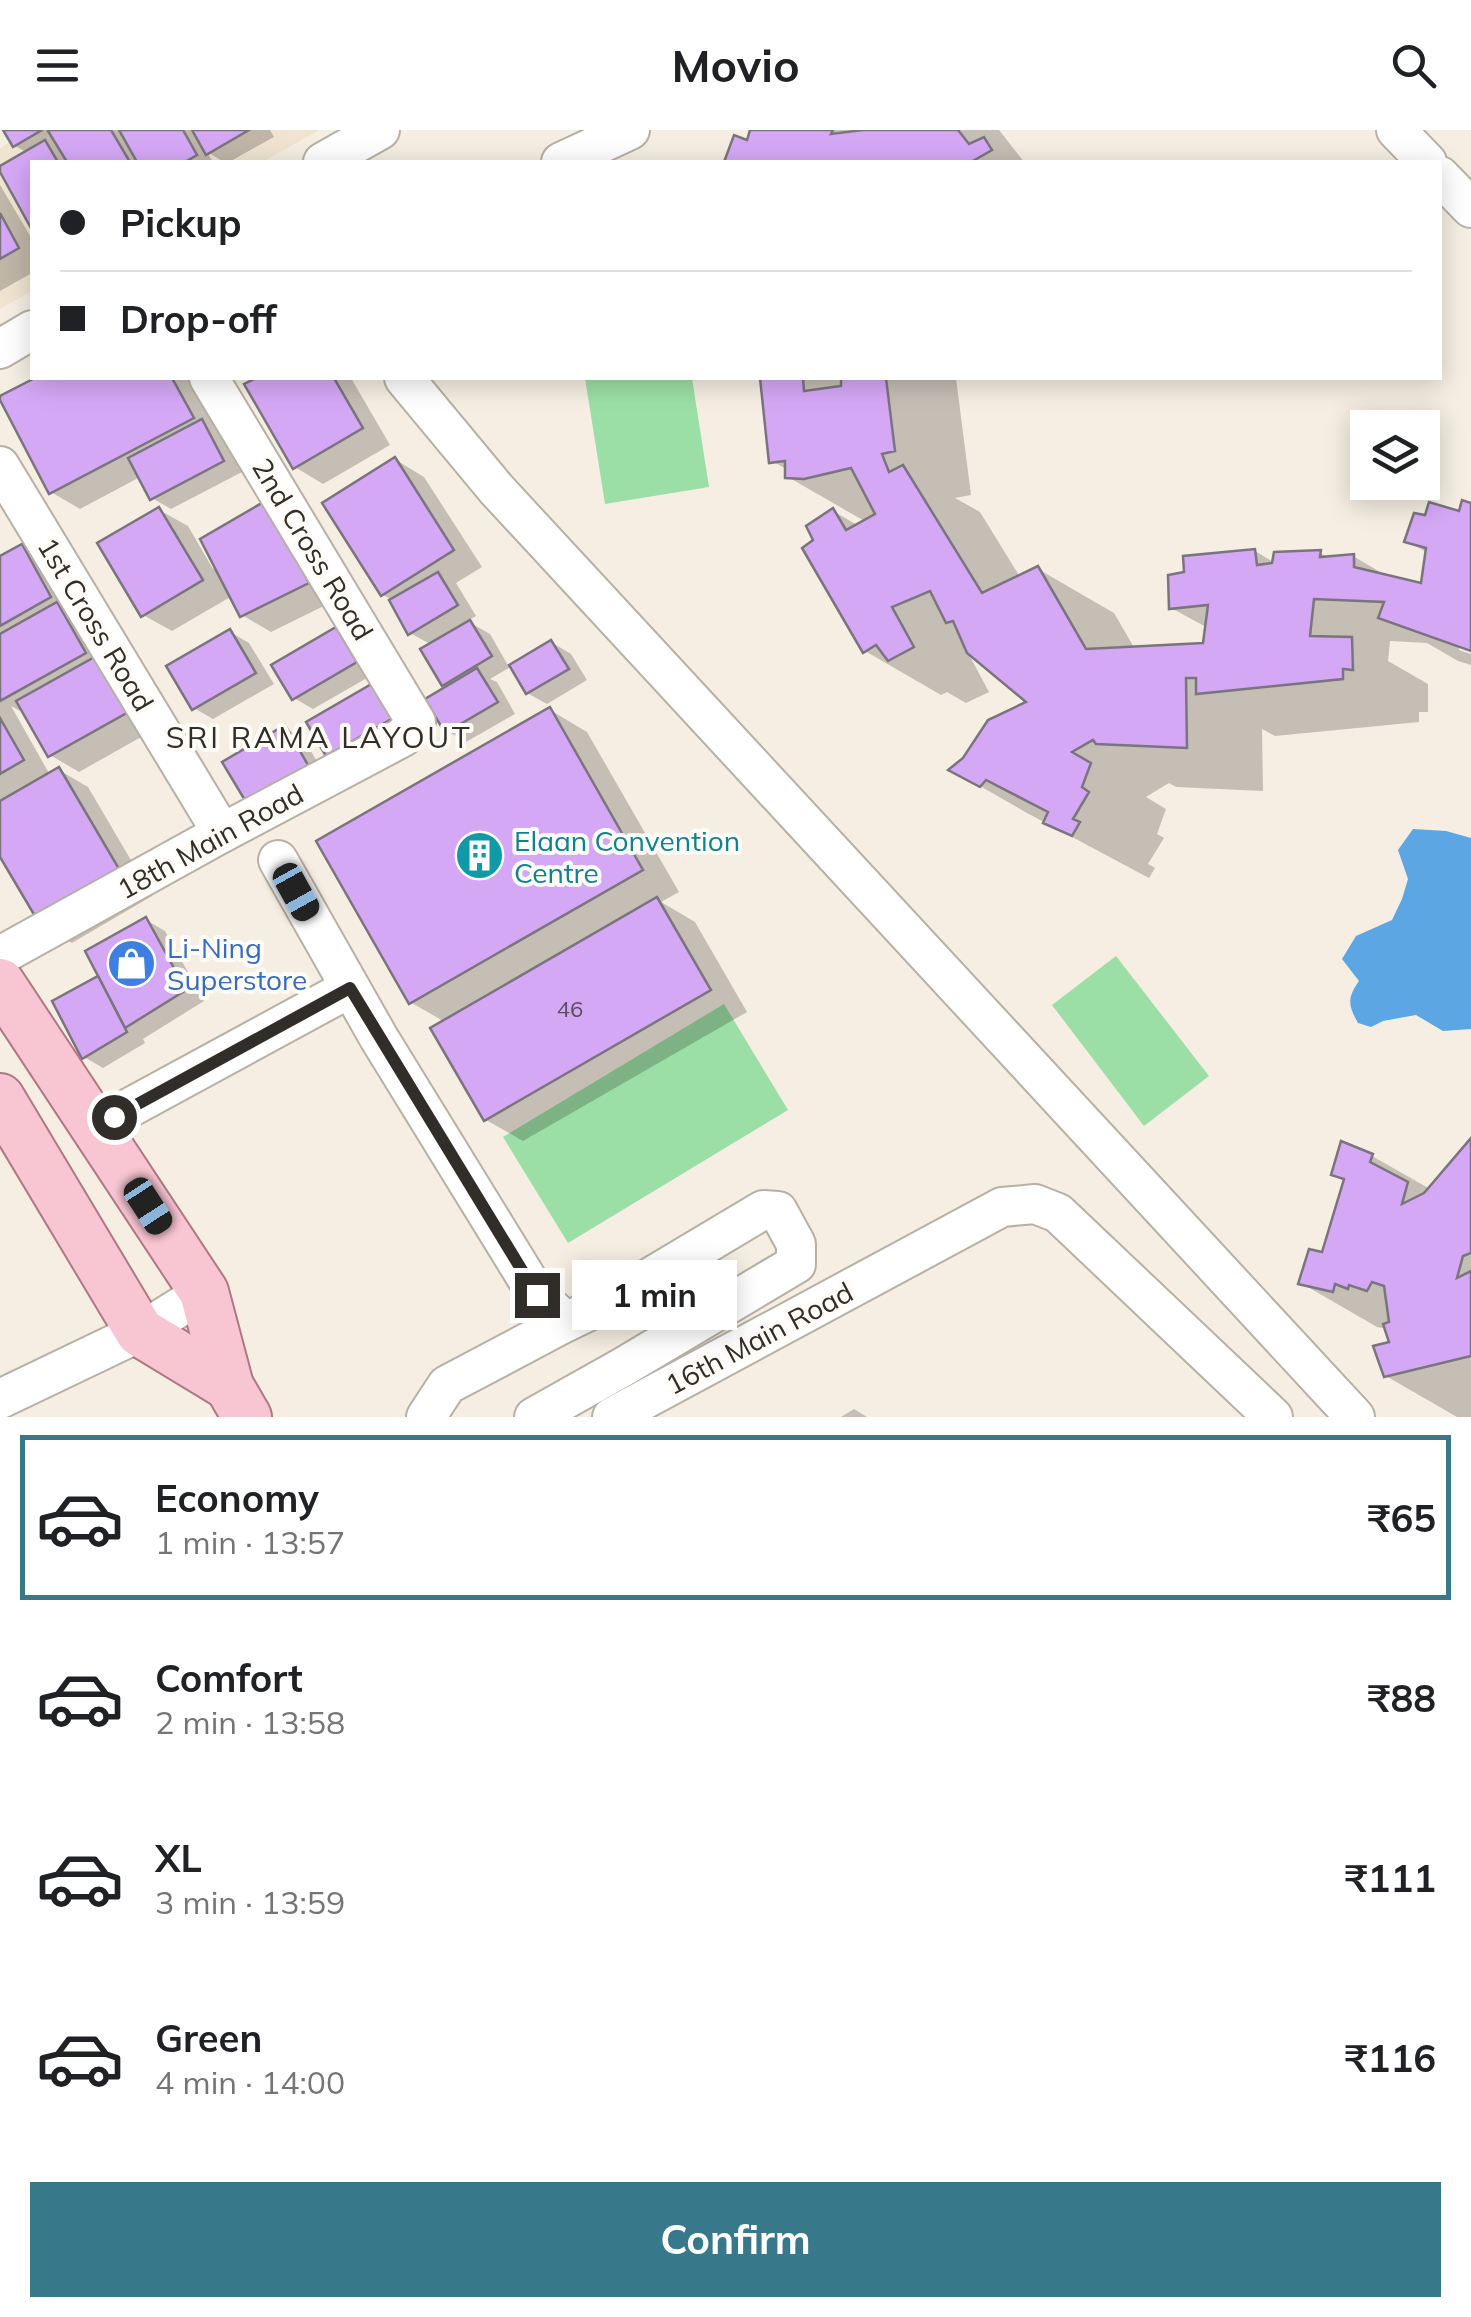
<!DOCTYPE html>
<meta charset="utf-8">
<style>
body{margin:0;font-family:Mulish,sans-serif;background:#f6f6f6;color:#202124;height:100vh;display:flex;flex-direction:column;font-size:38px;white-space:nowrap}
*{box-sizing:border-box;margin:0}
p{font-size:32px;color:#757577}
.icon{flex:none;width:55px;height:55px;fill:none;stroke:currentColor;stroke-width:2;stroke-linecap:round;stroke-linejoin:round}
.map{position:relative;height:1287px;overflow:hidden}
.panel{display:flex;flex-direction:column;background:#fff;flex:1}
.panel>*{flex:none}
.top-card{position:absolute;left:30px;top:30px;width:1412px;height:220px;border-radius:0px;box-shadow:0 5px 25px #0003;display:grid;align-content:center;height:220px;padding:0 30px;background:#fff}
.buttons{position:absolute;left:1350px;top:280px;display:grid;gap:20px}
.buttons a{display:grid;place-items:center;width:90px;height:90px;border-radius:0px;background:#fff;box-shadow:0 5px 25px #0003;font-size:50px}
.end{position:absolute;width:45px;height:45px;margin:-22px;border:12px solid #312e2a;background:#fff;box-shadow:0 0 0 5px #fff}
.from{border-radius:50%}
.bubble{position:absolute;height:70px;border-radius:0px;background:#fff;box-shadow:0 5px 25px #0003;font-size:32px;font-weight:700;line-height:70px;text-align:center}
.car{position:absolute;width:30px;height:60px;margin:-30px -15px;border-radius:12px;box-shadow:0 0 8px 2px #0007;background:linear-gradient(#222 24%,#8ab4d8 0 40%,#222 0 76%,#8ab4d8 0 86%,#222 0)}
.top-card b{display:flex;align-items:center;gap:35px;height:95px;font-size:38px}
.top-card b+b{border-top:2px solid #e0e0e0}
.top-card i{width:25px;height:25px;background:#202124}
ul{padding:18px 0 0;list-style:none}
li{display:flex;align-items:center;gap:30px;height:165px;margin:0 20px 15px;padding:0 10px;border:5px solid transparent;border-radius:0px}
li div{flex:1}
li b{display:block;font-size:38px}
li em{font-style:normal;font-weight:700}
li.on{border-color:#37798b}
li>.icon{width:90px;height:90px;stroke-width:1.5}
.action{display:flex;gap:20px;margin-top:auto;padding:20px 30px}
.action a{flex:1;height:115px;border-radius:0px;background:#37798b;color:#fff;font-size:40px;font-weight:700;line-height:115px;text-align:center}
header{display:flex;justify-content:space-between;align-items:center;height:130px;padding:0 30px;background:#fff;font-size:45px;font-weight:700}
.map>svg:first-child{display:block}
.built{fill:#f0e4d1}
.green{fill:#9cdfa6}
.water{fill:#5ca6e4}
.shadow{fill:#0003}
.building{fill:#d5a8f6;stroke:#7a747f;stroke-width:2.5}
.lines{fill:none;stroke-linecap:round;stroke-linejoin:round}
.minor-casing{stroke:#b7b0a4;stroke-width:42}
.major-casing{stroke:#b07785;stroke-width:52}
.minor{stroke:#fff;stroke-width:38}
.major{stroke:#f8c5d3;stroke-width:48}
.route{stroke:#312e2a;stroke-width:12}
.labels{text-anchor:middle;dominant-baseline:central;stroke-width:8;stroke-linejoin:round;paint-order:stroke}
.number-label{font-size:22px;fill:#5a4c5d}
.street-label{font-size:28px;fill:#312e2a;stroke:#fffcf7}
.culture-label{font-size:28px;fill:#0d838f;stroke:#fffcf7;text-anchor:start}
.shop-label{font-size:28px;fill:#366cbe;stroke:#fffcf7;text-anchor:start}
.neighbourhood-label{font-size:30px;letter-spacing:2.5px;fill:#312e2a;stroke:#fffcf7}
</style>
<header><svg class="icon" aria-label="menu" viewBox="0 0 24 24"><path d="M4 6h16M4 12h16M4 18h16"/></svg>Movio<svg class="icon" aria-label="search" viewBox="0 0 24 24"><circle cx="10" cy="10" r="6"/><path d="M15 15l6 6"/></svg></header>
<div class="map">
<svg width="1471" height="1287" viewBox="0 0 1471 1287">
<rect width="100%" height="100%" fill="#f6eee2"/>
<polygon class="built" points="32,0 320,0 262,32 32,32 32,161 0,179 0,18"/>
<g class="green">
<polygon points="585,248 692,248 709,357 605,374"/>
<polygon points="1116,826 1209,946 1144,996 1052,875"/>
<polygon points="724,874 788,980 568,1113 503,1007"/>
</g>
<path class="water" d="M1413,699L1446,701L1471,708V899L1443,901L1416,885L1383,891L1371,897L1358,893C1348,875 1347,868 1359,851L1342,829L1356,806L1392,790L1402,769L1408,749L1398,720Z"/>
<g class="shadow">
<polygon points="5,0 270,0 274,7 229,32 224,32 207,22 213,32 32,32 32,95 0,38 28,23 15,16"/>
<polygon points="753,0 999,0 1024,32 727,32 736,8 748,13"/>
<polygon points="0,55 32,109 32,143 0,161"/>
<polygon points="40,248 191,248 242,342 171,379 152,368 140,347 80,379 51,362 2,268"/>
<polygon points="261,248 351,248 390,315 323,354 295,337 247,255"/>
<polygon points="763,248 956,248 971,365 955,368 980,382 1020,447 1038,439 1114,483 1135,519 1205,516 1208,498 1171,478 1255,421 1275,433 1320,423 1330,429 1353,426 1392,449 1423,456 1428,423 1407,411 1461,384 1471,376 1471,519 1459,514 1459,520 1471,524 1471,535 1458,531 1427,513 1390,511 1388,531 1428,554 1428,582 1419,582 1419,592 1275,606 1262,599 1263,661 1176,657 1169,653 1146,667 1166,679 1157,704 1164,708 1148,734 1155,738 1149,748 1027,683 952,640 1030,572 966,519 989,562 966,573 947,562 941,565 865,521 816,411 833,381 859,396 866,392 788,347 788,340 772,331"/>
<polygon points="396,330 424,347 482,437 456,453 476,486 467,491 490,504 509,537 551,512 571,524 587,550 547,574 527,563 512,536 490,549 497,552 515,584 466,612 447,601 450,558 443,554 432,515 410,503 391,469 383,465"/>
<polygon points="267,373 336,470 271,502 242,485 232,466 172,501 143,485 159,380 188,396 213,439"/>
<polygon points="22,417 41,428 159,597 79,642 50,625 24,579 20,581 11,576 50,645 59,640 88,657 152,766 72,813 43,796 0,722 0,429"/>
<polygon points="336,500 355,511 374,544 313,579 294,568"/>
<polygon points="230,502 249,513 274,554 213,589 194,578"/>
<polygon points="375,555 412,598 347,636 328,625"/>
<polygon points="550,580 587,602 679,762 661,772 695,792 747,882 523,1011 486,990 445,892 410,872"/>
<polygon points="285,598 304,609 326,647 267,681"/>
<polygon points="146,790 165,801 204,871 143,909 145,913 103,938 84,927 101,847"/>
<polygon points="1471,1012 1471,1287 1457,1287 1386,1246 1393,1213 1388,1199 1377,1197 1301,1153 1324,1125 1346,1051 1334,1044 1343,1014 1372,1026 1430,1059"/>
<polygon points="854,1279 867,1287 841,1287"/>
</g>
<g class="building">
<polygon points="3,0 42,0 13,17"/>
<polygon points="50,0 111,0 130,32 67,32 48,1"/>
<polygon points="119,0 183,0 197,25 185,32 137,32"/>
<polygon points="192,0 249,0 206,25"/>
<polygon points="750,0 833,0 831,4 863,0 958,0 969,14 984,7 992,20 971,32 724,32 734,5 747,10"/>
<polygon points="45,10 58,32 32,32 32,100 0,42 0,36"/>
<polygon points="0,83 19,118 0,129"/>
<polygon points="35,248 172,248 194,288 49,364 0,270 0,266"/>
<polygon points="256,248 334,248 363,298 293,339 244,254"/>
<polygon points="760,248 803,248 804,261 841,256 841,248 886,248 895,321 882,324 889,342 903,335 982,463 1038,436 1086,519 1203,513 1208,475 1169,479 1168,445 1184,442 1183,426 1255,419 1257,435 1272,433 1274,422 1321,420 1320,427 1354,424 1354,437 1421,453 1426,418 1404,412 1414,383 1425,385 1429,372 1459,381 1462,370 1471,373 1471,521 1378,488 1384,472 1314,469 1310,506 1352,507 1353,540 1343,539 1343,549 1196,564 1196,548 1186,548 1187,618 1096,614 1093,610 1072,622 1091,633 1082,657 1089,662 1073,689 1080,692 1072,706 1043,693 1048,682 986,650 980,657 948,640 963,628 988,590 1026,572 967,523 953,491 946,493 930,461 892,477 914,517 888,531 876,515 863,523 802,418 813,410 806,396 833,378 846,400 875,384 851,338 804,349 785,348 785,331 769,333"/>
<polygon points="202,289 224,331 150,370 128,328"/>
<polygon points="395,327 454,420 381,466 322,373"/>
<polygon points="267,370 309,453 240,487 200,409"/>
<polygon points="159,377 203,450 141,487 97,413"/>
<polygon points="22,414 51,467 0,496 0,426"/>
<polygon points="438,442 458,475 408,505 389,470"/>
<polygon points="57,472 86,523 0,571 0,504"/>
<polygon points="470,490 492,526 442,556 420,519"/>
<polygon points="336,497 357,532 292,570 271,535"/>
<polygon points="230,499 256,543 192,580 166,536"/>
<polygon points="551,510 569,539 526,564 509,535"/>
<polygon points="100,524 132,580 48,627 16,571"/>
<polygon points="477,538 498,572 445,603 425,569"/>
<polygon points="375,552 395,587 326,626 306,592"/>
<polygon points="550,577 643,740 409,874 316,711"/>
<polygon points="0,588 24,630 0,644"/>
<polygon points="285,595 308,635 246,672 222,632"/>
<polygon points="59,637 125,749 42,798 0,727 0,671"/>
<polygon points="657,767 711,860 484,991 430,898"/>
<polygon points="146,787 186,860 125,898 85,821"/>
<polygon points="98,846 127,902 82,929 52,871"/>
<polygon points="1471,1008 1471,1123 1463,1126 1457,1148 1471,1141 1471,1226 1384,1247 1373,1216 1389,1212 1383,1194 1389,1192 1384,1156 1372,1152 1367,1161 1349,1155 1348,1159 1335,1154 1333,1162 1298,1154 1309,1119 1322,1122 1344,1049 1331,1045 1341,1011 1373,1024 1370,1032 1408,1052 1402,1074 1424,1063"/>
</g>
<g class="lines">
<defs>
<g id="minor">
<polyline points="1396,0 1427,32"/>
<polyline points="323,32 380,0"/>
<polyline points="561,32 630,0"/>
<polyline points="1440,46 1471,78"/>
<polyline points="0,219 32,200"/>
<polyline points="404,248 497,360 1355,1287"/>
<polyline points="0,336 222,703"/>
<polyline points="278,730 379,908 537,1165 566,1192 614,1169 763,1080 778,1081 796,1114 796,1134 623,1237 534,1287"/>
<polyline points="0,826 222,703 403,607 416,592 209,248"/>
<polyline points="96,996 350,858"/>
<polyline points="0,1269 140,1202 204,1162"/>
<polyline points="426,1287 447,1255 566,1192"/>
<polyline points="612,1287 1002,1077 1035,1074 1058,1083 1273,1287"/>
</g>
<g id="major">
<polyline points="0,853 204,1162 229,1256 247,1287"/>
<polyline points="0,968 140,1202 229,1256"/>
</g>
</defs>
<use href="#minor" class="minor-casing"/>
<use href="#major" class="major-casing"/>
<use href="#minor" class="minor"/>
<use href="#major" class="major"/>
</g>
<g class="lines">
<polyline class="route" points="114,987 350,858 537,1165"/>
</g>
<defs>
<symbol id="building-disc" viewBox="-11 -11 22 22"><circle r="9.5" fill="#0f9aa8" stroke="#fffcf7"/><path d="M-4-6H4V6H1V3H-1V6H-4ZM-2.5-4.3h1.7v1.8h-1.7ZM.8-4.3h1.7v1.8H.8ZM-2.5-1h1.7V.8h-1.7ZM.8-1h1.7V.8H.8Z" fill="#fff"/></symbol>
<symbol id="shop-disc" viewBox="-11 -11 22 22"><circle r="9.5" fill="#3f7fe0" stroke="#fffcf7"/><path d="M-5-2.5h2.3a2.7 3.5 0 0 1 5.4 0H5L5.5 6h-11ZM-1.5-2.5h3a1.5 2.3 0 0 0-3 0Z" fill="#fff"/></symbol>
</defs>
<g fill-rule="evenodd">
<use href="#building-disc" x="452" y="698" width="55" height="55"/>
<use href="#shop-disc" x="104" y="806" width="55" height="55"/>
</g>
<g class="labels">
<g class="number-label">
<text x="570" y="879">46</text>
</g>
<g class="street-label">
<text transform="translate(313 419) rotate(59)">2nd Cross Road</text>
<text transform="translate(96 494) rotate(59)">1st Cross Road</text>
<text transform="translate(210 711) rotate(-29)">18th Main Road</text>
<text transform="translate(759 1208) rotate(-28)">16th Main Road</text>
</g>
<g class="culture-label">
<text x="514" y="710">Elaan Convention<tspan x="514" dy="32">Centre</tspan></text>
</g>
<g class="shop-label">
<text x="167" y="817">Li-Ning<tspan x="167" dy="32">Superstore</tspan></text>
</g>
<g class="neighbourhood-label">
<text x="319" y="607">SRI RAMA LAYOUT</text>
</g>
</g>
</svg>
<div class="buttons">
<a><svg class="icon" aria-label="layers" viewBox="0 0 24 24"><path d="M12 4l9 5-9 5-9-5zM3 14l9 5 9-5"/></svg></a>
</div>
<i class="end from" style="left:114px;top:987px"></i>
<i class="end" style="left:537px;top:1165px"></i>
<div class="bubble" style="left:572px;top:1130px;width:165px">1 min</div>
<i class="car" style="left:296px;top:762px;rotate:151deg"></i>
<i class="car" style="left:148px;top:1076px;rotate:147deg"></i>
<div class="top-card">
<b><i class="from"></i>Pickup</b>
<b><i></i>Drop-off</b>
</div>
</div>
<section class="panel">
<ul>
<li class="on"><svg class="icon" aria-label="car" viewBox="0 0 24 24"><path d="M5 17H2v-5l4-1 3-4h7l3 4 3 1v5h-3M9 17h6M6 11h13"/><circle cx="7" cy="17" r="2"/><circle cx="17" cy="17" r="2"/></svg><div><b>Economy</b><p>1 min · 13:57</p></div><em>₹65</em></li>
<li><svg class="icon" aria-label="car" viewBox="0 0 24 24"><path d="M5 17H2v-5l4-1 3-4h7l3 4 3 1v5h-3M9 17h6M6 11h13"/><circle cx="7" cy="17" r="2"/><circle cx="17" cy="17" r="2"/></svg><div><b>Comfort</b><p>2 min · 13:58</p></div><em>₹88</em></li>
<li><svg class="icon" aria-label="car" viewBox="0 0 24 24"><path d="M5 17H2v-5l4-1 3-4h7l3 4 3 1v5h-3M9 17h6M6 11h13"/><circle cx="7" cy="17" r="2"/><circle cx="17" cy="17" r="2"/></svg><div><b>XL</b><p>3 min · 13:59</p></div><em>₹111</em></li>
<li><svg class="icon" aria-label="car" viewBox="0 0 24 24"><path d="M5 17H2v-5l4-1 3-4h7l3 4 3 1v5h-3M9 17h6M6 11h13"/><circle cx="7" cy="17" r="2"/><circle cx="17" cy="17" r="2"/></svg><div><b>Green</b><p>4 min · 14:00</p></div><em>₹116</em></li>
</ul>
<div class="action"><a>Confirm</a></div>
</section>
